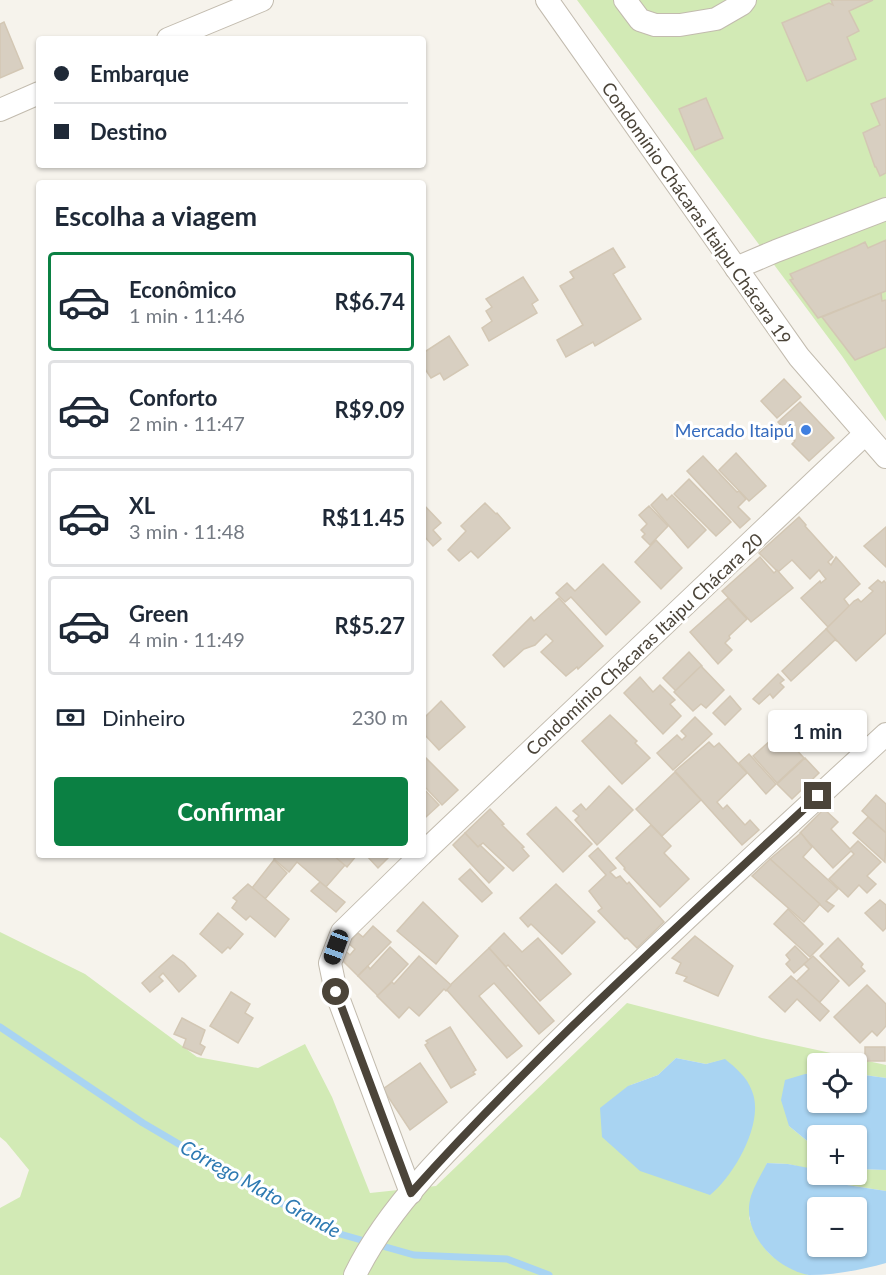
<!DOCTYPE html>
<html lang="pt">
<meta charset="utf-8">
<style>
body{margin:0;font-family:Lato,sans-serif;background:#f6f6f7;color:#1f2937;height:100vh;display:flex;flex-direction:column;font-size:22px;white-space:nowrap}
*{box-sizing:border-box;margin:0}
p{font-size:20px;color:#747a83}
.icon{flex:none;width:33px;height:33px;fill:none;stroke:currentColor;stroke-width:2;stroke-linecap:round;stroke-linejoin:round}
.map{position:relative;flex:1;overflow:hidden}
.side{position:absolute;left:36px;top:180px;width:390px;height:678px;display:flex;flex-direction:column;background:#fff;border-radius:6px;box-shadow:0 2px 4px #0004}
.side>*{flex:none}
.hud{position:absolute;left:36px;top:36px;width:390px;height:132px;border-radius:6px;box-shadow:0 2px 4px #0004;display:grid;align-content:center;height:132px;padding:0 18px;background:#fff}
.buttons{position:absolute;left:807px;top:1053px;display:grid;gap:12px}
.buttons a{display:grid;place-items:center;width:60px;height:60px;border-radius:6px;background:#fff;box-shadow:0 2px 4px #0004;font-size:30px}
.end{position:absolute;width:27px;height:27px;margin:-14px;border:8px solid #4b4439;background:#fff;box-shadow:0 0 0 3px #fff}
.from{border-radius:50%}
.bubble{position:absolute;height:42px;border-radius:6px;background:#fff;box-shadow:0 2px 4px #0004;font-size:20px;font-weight:700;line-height:42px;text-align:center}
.car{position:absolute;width:18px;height:36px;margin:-18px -9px;border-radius:8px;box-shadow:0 0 4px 2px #0007;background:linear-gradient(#222 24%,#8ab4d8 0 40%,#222 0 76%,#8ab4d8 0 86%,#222 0)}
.hud b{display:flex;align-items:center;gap:21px;height:57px;font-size:22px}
.hud b+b{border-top:2px solid #e0e1e3}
.hud i{width:15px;height:15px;background:#1f2937}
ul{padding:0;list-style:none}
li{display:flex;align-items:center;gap:18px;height:99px;margin:0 12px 9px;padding:0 6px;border:3px solid #e0e1e3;border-radius:6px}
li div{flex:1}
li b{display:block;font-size:22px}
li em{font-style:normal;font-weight:700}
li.current{border-color:#0b8043}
li>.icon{width:54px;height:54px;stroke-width:1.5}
h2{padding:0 18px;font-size:27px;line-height:72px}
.pay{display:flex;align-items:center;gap:15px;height:66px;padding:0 18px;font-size:22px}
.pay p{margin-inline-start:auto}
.primary-button{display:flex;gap:12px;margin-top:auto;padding:12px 18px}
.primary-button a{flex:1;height:69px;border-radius:6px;background:#0b8043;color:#fff;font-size:24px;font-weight:700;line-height:69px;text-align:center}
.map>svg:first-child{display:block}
.green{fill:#d2eab5;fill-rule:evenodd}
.water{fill:#a9d4f2;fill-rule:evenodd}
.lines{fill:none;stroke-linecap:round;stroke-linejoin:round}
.stream{stroke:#a9d4f2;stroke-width:7}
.building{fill:#d8cfc1;stroke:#d3c7b4;stroke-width:1.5}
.minor-casing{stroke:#c2bbae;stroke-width:24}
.minor{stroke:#fff;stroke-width:22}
.route{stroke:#4b4439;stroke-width:8}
.shop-dot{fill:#3f7fe0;stroke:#fff;stroke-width:2}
.labels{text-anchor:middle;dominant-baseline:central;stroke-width:6;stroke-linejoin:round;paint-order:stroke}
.street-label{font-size:18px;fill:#4b4439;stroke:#fff}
.shop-label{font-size:18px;fill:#366cbe;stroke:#fff;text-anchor:end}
.water-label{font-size:20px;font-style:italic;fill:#2e7ab2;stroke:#fff}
</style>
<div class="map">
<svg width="886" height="1275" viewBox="0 0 886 1275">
<rect width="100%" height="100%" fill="#f6f3ec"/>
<g class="green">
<polygon points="577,0 886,0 886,421 842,356"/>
<path d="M0,932L85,974L197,1057L258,1068L305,1044L332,1097L370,1193L436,1186L627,1003L762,1038L886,1065V1078L857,1074L856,1064H818L817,1073L805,1074L789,1126L817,1149V1171L788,1164L767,1163L749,1218C763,1254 773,1261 809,1275H0V1208L20,1197L29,1170L6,1142L0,1137ZM676,1058L706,1064L725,1059L628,1086L658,1075Z"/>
<polygon points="857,1169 886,1170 886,1191 847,1185 825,1175 856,1174"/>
</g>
<g class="water">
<path d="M676,1058L706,1064L725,1059C736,1068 747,1077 752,1091C765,1122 734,1176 710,1195L640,1171L602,1137L600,1108L628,1086L658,1075Z"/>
<polygon points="817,1073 818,1102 856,1102 857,1074 886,1078 886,1170 857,1169 856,1136 818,1136 817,1149 789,1126 781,1100 785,1080 805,1074"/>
<path d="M767,1163L788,1164L814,1169L817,1171L818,1174L825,1175L847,1185L886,1191V1263C861,1270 835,1275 809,1275C775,1269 740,1232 751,1196C755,1184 762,1173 767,1163ZM818,1208H856V1246H818Z"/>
</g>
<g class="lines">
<polyline class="stream" points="0,1027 143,1123 269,1197 340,1234 414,1255 507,1259 549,1275"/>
</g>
<g class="building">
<polygon points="831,0 873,0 849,11 859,31 847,37 856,59 807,81 782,23 829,3 833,5"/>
<polygon points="4,22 23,68 0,78 0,24"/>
<polygon points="706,98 723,138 695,150 679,109"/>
<polygon points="886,98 886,173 880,176 876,167 875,167 863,133 880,125 871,104"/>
<polygon points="886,240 886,291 881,293 818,318 790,280 793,279 790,274 857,246 865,242 868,248"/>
<polygon points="613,248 625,267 613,274 641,319 595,346 593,342 566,357 557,340 583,325 560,286 574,278 570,272"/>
<polygon points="523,277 538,300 532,304 537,313 489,341 482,328 492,321 486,311 492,307 486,299"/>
<polygon points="881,293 882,301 886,300 886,347 855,360 822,317"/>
<polygon points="449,336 468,365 444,380 440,373 431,378 423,366 423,353"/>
<polygon points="784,379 801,397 777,418 761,401"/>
<polygon points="800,402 834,438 809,461 792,444 795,441 778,422"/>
<polygon points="736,453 766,486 749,501 719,470"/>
<polygon points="703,456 737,492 739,491 746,499 738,507 750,519 740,528 687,471"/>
<polygon points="689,479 731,522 716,536 674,494"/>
<polygon points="662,494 667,500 672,495 706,530 688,548 651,505"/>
<polygon points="485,503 496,514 497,513 510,528 478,558 471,551 459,561 448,550 466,531 461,526"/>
<polygon points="423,504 441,523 433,530 441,539 433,546 423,535"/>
<polygon points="649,506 668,526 650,545 642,537 645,534 641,530 647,524 639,515"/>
<polygon points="799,517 806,525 805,526 833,557 828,562 831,565 836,557 860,584 844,599 850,607 828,627 801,598 820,581 821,583 826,579 822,574 819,570 810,579 792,560 778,572 759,553"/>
<polygon points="886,527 886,567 864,546"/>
<polygon points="656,540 682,568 661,589 635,562"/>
<polygon points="760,557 774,573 777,570 793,588 751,622 722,591"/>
<polygon points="603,564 640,602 606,635 571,597 565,602 556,593 567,583 575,591"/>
<polygon points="878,580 882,583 884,581 886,583 886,633 856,661 826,629 854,601 858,599 861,602 873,591 869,588"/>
<polygon points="559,598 603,646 578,669 577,667 566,676 541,652 553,641 546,634 535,645 524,649 504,667 493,655 531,617 534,621"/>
<polygon points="728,598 747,619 729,636 730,638 725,643 732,650 718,664 690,632"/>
<polygon points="826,629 837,641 835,640 791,681 782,671"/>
<polygon points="689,652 702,666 676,691 663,678"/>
<polygon points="701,666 724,690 706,708 701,704 693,711 674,692"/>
<polygon points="778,674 784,680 780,683 784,687 773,698 770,694 759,704 753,699"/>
<polygon points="640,677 653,692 660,685 675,700 670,704 681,716 663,734 624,693"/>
<polygon points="730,696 741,709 725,725 713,713"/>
<polygon points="441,701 465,727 439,750 423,733 423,719"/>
<polygon points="610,715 637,741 635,743 650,758 622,784 582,741"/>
<polygon points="695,717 712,734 673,770 657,753 677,735 682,740 686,736 681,731"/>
<polygon points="780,732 804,758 777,783 753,756"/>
<polygon points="709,742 714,747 719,743 747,773 717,802 723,809 727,805 745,825 750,820 759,830 742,845 675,771"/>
<polygon points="749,754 776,784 766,794 739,763"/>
<polygon points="423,755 458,790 442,805 423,785"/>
<polygon points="805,758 819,773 792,799 777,784"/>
<polygon points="675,772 701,800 662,836 636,809"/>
<polygon points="609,786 633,810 597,845 575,820 579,816 573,811 581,804 586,810"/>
<polygon points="423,788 439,805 426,817 423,813"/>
<polygon points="876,795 886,804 886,833 862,811"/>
<polygon points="556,807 592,844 563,872 527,834"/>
<polygon points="490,809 504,824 502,825 524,847 522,848 529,856 513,871 483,843 478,847 465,833"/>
<polygon points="824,809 838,822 831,829 850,849 858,841 881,862 867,876 876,884 867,893 859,885 848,897 829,879 854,854 851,851 833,868 800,833"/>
<polygon points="868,817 886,833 885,862 853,833"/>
<polygon points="651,825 671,846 664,853 689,879 660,907 624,869 625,868 616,858"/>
<polygon points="465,833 478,847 480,845 504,868 489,883 453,845"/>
<polygon points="801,833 812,847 803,857 838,889 826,901 834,906 828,912 770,859"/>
<polygon points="598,848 616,868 610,872 616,878 620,876 627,884 629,882 664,922 637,948 627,938 625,939 598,911 602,908 589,891 606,875 589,856"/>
<polygon points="278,855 333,855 345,865 326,887 297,862 289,872 274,859"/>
<polygon points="333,855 357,855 347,867"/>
<polygon points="366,855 387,855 389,857 378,868"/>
<polygon points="770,859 820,904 804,922 752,876"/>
<polygon points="274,860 287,873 265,899 252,888"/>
<polygon points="470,869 492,893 482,902 459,879"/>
<polygon points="320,882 345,902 336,912 311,891"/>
<polygon points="248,884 289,919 275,937 250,916 246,920 232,908 237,901 233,898"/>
<polygon points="556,884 595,922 562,954 531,924 528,927 520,918"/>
<polygon points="880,900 886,905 886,928 883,931 865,913"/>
<polygon points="423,902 458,936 436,964 397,931"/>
<polygon points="788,909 823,944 810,957 774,924"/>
<polygon points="218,913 243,934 230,949 228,947 222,953 200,934"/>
<polygon points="373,926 391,942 358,976 337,955 343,949 350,955 355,949 348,943 358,933 363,937"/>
<polygon points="504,933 522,952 538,938 571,974 540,1001 508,965 506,967 489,948"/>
<polygon points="695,936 733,966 718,996 684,981 687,977 676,973 681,963 672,958"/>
<polygon points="838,938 863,964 861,967 865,971 849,986 820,956"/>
<polygon points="795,946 809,960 794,973 786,964 790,960 786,955"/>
<polygon points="390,947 408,964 378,996 358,976 368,966 370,969"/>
<polygon points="489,948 554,1021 539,1034 494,983 479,996 522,1046 507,1058 446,989"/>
<polygon points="173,955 184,963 196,976 179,992 163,973 159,977 163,981 150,992 142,983"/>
<polygon points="419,956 451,985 446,991 444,989 419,1016 409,1007 399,1018 377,996 392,982 394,984"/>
<polygon points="813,956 839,981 819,1003 796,982 809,969 804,964"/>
<polygon points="791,976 829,1011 820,1021 797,999 785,1012 769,997"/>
<polygon points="867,985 886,1004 886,1026 877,1036 872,1031 860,1043 834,1017"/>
<polygon points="231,992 250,1004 245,1013 253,1018 238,1043 210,1026"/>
<polygon points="182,1018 205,1030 200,1044 205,1047 201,1055 183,1047 186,1039 174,1034"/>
<polygon points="450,1027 476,1070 473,1072 475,1074 451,1088 425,1045 428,1043 426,1041"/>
<rect x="865" y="1047" width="20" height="14"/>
<polygon points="420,1063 447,1102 410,1130 383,1089"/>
</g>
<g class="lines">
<defs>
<g id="minor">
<polyline points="547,0 799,357 886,457"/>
<polyline points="625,0 640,20 655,25 680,25 716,19 742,4 745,0"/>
<polyline points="168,39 262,0"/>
<polyline points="0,110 39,93"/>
<polyline points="736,268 776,251 886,209"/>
<polyline points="423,853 865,434"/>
<polyline points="411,1193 336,992 330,963 342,932 421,855"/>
<path d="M355,1275C392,1198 471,1127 531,1068C647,953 767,844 886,734"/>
</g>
</defs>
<use href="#minor" class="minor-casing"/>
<use href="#minor" class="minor"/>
</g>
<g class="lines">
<path class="route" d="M336,992L411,1193C537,1052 680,925 818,796"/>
</g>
<circle class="shop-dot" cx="806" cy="430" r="6"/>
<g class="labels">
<g class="street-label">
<text transform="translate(697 213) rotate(55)">Condomínio Chácaras Itaipu Chácara 19</text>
<text transform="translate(644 644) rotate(-43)">Condomínio Chácaras Itaipu Chácara 20</text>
</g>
<g class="shop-label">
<text x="794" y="430">Mercado Itaipú</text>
</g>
<g class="water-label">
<text transform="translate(261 1188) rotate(29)">Córrego Mato Grande</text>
</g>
</g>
</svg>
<div class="buttons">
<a><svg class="icon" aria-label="locate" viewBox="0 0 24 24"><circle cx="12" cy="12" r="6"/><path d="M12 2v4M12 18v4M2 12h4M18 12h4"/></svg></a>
<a>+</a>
<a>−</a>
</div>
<i class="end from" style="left:336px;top:992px"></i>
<i class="end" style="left:818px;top:796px"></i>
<div class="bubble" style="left:768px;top:710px;width:99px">1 min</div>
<i class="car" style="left:336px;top:947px;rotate:200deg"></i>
<div class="hud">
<b><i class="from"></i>Embarque</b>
<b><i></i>Destino</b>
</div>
<section class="side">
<h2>Escolha a viagem</h2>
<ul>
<li class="current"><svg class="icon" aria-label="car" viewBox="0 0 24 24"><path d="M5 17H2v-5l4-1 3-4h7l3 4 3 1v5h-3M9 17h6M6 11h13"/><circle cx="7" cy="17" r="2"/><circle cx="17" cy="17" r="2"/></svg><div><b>Econômico</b><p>1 min · 11:46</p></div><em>R$6.74</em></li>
<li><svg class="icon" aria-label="car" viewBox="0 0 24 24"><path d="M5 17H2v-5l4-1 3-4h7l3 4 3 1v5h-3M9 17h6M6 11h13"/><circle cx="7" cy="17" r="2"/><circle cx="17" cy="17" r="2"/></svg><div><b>Conforto</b><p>2 min · 11:47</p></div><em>R$9.09</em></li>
<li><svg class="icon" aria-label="car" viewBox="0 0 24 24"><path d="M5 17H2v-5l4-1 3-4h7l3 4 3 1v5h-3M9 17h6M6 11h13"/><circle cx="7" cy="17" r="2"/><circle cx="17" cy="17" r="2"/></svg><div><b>XL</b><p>3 min · 11:48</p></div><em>R$11.45</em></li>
<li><svg class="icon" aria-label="car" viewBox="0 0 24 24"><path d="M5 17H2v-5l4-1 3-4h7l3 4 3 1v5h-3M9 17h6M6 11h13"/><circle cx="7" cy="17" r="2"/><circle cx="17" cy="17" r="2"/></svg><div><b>Green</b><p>4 min · 11:49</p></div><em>R$5.27</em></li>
</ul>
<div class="pay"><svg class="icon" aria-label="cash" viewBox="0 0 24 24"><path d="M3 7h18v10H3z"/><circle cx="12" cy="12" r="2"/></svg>Dinheiro<p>230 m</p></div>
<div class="primary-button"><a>Confirmar</a></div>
</section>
</div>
